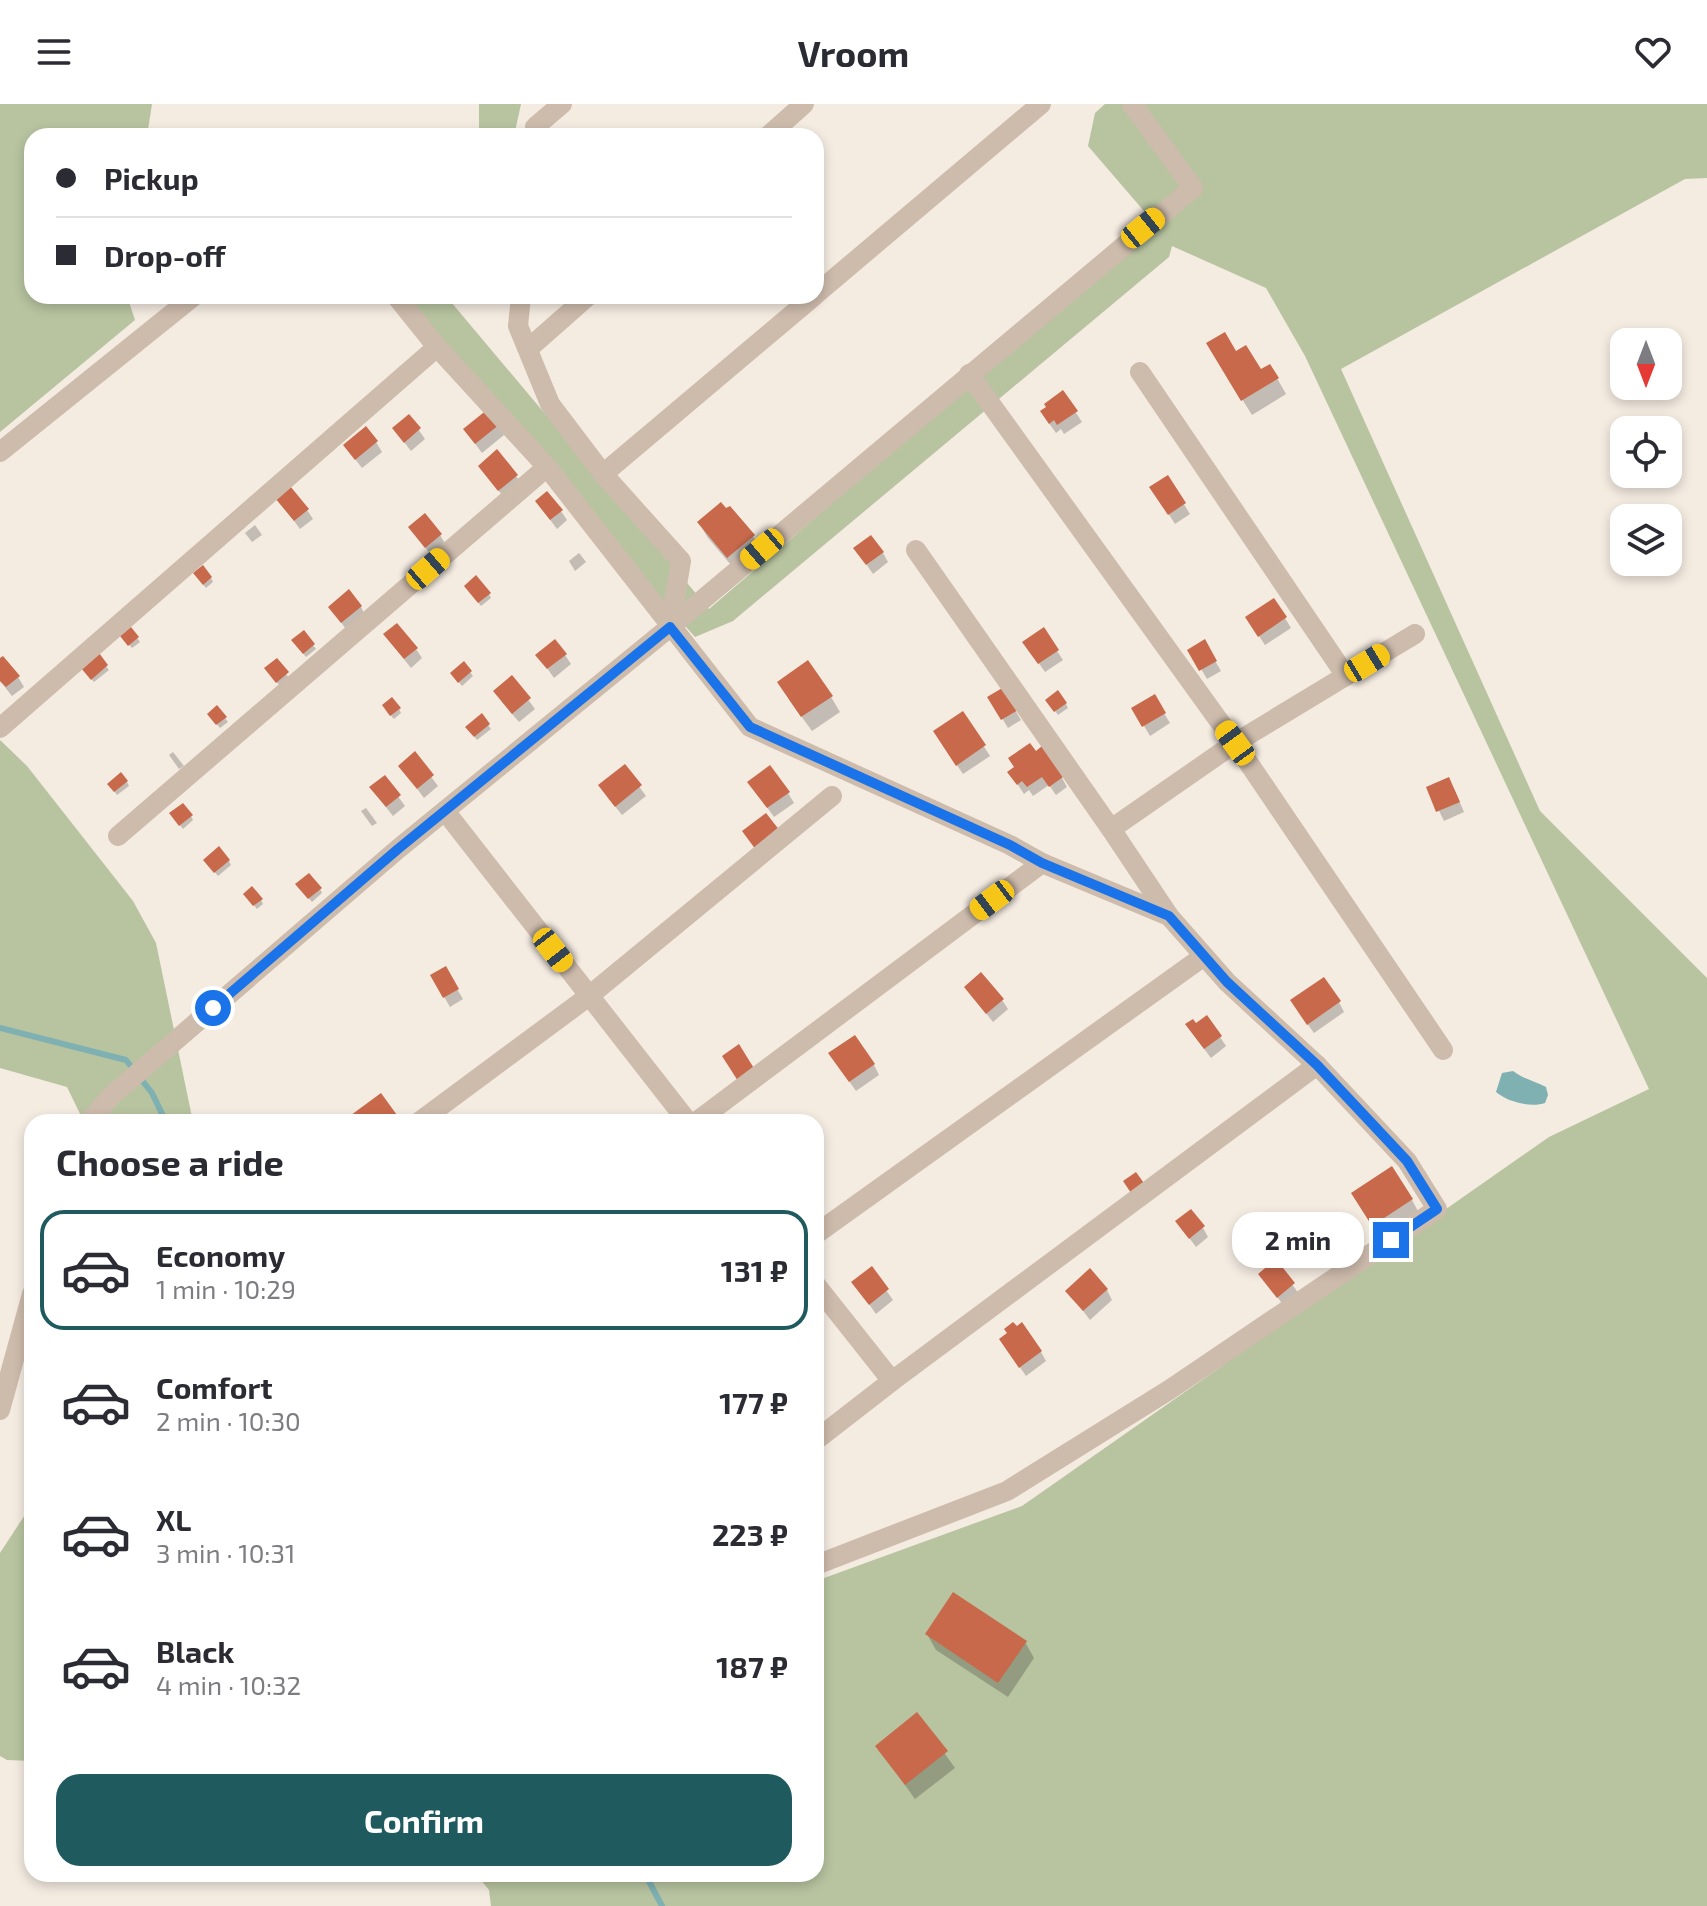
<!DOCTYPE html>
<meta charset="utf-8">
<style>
body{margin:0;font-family:"Exo 2",sans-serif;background:#f2f2f3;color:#2b2b33;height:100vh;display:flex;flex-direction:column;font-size:30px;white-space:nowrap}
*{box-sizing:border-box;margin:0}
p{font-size:26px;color:#7c7c81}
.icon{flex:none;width:44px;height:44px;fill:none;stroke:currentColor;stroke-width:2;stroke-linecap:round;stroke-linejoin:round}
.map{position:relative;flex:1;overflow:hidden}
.panel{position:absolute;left:24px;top:1010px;width:800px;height:768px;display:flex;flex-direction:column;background:#fff;border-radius:24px;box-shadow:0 4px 12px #0003}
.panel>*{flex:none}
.hud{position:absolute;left:24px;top:24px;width:800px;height:176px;border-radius:24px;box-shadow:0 4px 12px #0003;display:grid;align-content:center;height:176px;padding:0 32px;background:#fff}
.needle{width:52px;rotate:180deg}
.tools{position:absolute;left:1610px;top:224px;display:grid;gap:16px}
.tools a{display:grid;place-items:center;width:72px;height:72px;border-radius:16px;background:#fff;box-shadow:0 4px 12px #0003;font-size:40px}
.end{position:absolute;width:36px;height:36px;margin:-18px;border:10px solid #1a73e8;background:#fff;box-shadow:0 0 0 4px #fff}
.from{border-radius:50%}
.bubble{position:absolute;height:56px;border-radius:24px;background:#fff;box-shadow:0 4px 12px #0003;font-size:26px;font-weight:700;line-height:56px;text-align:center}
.car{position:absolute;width:24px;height:48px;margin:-24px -12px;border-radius:10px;box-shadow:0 0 6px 2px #0007;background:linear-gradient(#f5c518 24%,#345 0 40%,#f5c518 0 76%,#345 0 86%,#f5c518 0)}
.hud b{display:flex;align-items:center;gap:28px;height:76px;font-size:30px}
.hud b+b{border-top:2px solid #e1e1e2}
.hud i{width:20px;height:20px;background:#2b2b33}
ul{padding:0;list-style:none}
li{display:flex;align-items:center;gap:24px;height:120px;margin:0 16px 12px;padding:0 16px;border:4px solid transparent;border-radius:24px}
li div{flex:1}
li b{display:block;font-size:30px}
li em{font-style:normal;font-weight:700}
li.on{border-color:#1f5a5e}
li>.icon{width:72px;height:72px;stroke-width:1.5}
h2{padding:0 32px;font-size:36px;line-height:96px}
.cta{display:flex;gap:16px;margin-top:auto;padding:16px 32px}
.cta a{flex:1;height:92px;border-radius:24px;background:#1f5a5e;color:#fff;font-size:32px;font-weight:700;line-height:92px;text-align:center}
header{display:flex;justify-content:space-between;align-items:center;height:104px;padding:0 32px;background:#fff;font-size:36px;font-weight:700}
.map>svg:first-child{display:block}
.green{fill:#b8c4a0}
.water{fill:#7fb0b2}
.shadow{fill:#0003}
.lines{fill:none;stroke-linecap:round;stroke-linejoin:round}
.stream{stroke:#7fb0b2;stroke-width:6}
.building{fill:#c8694b}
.minor{stroke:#cdbbac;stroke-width:20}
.route{stroke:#1a73e8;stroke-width:10}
</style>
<header><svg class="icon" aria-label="menu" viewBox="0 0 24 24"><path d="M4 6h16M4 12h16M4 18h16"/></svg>Vroom<svg class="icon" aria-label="heart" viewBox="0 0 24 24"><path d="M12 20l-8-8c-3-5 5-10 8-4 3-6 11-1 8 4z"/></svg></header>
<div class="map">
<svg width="1707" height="1802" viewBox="0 0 1707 1802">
<rect width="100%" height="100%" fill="#f4ebe1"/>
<g class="green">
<polygon points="0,0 152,0 147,32 32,32 32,192 127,192 135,216 0,328"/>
<polygon points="479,0 521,0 514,32 479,32"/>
<polygon points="1105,0 1707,0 1707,74 1685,75 1341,265 1540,707 1707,874 1707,1802 491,1802 489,1786 476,1770 816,1770 816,1477 1022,1402 1549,1033 1649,985 1305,252 1266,184 1172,142 1169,153 733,517 695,533 393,192 446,192 709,505 1156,121 1088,42 1095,9"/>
<polygon points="0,636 27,662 133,797 156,839 193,1018 84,1018 67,983 0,964"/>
<polygon points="32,1400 32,1657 7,1656 0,1652 0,1449"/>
</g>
<path class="water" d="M1513,967C1524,975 1534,977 1546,983L1548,991L1545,999C1531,1004 1508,998 1496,988L1502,969Z"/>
<g class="shadow">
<polygon points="1236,250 1260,268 1270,262 1286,290 1252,311 1217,255"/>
<polygon points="1063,289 1082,318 1064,330 1061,325 1056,329 1048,318"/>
<polygon points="409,312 425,335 411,347 394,325"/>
<polygon points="498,321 504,331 482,349 465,326"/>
<polygon points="376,338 382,348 362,364 345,342"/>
<polygon points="480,362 516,372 522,381 505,395"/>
<polygon points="1167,373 1190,410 1175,420 1158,393"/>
<polygon points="278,395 307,406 313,415 300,425"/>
<polygon points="537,398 561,407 567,416 557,425"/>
<polygon points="699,419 753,432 762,448 737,468 708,434"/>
<polygon points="255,421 262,431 252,438 245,429"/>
<polygon points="410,424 440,431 446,441 432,452"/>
<polygon points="579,449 586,458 575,467 569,457"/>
<polygon points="883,449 888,458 873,470 862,454"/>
<polygon points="197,473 211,474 213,478 206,484"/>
<polygon points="468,486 489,490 491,494 481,502"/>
<polygon points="1274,496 1291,524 1265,541 1253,523"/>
<polygon points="330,503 361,503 366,513 348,528"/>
<polygon points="303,529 316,545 306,553 296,541"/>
<polygon points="137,534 140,538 132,544 125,536"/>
<polygon points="1204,538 1221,567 1207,575 1190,546"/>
<polygon points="392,540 416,545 422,554 411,564"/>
<polygon points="1057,547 1063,556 1045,568 1031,548"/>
<polygon points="538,551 565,551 571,560 554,574"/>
<polygon points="98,552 109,566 94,578 86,568"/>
<polygon points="0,557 18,573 24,583 12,592 0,577"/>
<polygon points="277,557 289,574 280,582 269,569"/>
<polygon points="464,560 473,572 462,582 455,573"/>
<polygon points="512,574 535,605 519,618 501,597"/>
<polygon points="1003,586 1021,616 1008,624 990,594"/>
<polygon points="831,593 840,608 812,627 788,594"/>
<polygon points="1154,593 1170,619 1150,632 1134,605"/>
<polygon points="1050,600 1066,600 1068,604 1058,611"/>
<polygon points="399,605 401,609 394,615 386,606"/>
<polygon points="963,610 990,652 963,670 941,638"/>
<polygon points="212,614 225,614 228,618 220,624"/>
<polygon points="488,621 491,625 477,636 470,627"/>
<polygon points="173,648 184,662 179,665 169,651"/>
<polygon points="414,650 438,682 424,694 400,662"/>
<polygon points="625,663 646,692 622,711 606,691"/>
<polygon points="1010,669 1062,674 1067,683 1056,691 1049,681 1033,692 1029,686 1024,690"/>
<polygon points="384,673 405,702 393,712 378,693"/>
<polygon points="127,678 129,682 117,691 112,684"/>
<polygon points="1428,684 1454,685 1464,708 1444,717"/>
<polygon points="756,688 788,689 794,699 774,713"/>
<polygon points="366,704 377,719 372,722 361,707"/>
<polygon points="191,712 193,716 183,725 174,714"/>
<polygon points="229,757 231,761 218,772 208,760"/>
<polygon points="300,784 320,785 322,789 312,798"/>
<polygon points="248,794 261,796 263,800 257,805"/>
<polygon points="445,865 463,895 450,903 432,872"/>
<polygon points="966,884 1002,896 1008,905 993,918"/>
<polygon points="1339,898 1344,908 1314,929 1298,907"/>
<polygon points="1193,930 1220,933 1226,942 1211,954"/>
<polygon points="837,960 874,961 879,971 856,987"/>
<polygon points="1412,1096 1420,1111 1382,1136 1362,1105"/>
<polygon points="1203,1124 1208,1133 1196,1143 1184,1127"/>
<polygon points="1276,1158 1299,1190 1284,1202 1260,1170"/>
<polygon points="871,1165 893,1196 876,1210 854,1179"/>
<polygon points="1107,1186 1112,1196 1090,1216 1068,1187"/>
<polygon points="1009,1230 1041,1248 1046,1257 1026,1272 1007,1245"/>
<polygon points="927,1530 1025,1538 1034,1554 1008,1593 936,1546"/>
<polygon points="917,1611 955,1664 915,1695 877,1642"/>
</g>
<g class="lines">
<g class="stream">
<polyline points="0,924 126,956 152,989 166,1018"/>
<polyline points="645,1770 662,1802"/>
</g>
</g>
<g class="building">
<polygon points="1225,228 1236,247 1246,241 1261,265 1270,260 1279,274 1241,297 1206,239"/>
<polygon points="1063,286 1078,307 1057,321 1054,316 1049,320 1040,307 1046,303 1044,300"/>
<polygon points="488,305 500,320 475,340 463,325"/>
<polygon points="409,310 421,324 404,339 392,324"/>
<polygon points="366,322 378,337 355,356 343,341"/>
<polygon points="497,345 518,371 498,387 478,362"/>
<polygon points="1168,371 1186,399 1168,411 1149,383"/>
<polygon points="290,382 309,405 294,417 275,394"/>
<polygon points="547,387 563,406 550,416 535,397"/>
<polygon points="721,398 726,404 730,402 755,431 727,454 697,418"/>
<polygon points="425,409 442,430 425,444 408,423"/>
<polygon points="871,431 884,448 866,461 853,444"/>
<polygon points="203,461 212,473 203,481 193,469"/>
<polygon points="476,471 491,489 478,499 464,482"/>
<polygon points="349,485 362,502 341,519 328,503"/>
<polygon points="1274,494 1287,513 1258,533 1245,513"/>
<polygon points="397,519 418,544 404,555 383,530"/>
<polygon points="131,523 139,533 128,542 120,532"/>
<polygon points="1044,523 1059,546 1038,560 1022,538"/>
<polygon points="304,526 315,540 303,550 291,536"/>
<polygon points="555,535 567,550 547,565 535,551"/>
<polygon points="1205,535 1217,557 1199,567 1187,546"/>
<polygon points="99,549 108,561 91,576 81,564"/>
<polygon points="3,552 20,572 6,583 0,577 0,554"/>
<polygon points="277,554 289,568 276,579 264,564"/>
<polygon points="808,556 833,592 801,613 777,578"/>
<polygon points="464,557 472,567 458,579 450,569"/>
<polygon points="512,571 531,594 512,610 493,587"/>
<polygon points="1004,583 1018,606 1001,616 987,593"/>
<polygon points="1058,586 1067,599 1054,608 1045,596"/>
<polygon points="1155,590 1166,609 1142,623 1131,604"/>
<polygon points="392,593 401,604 390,612 382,601"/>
<polygon points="217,601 227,613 216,621 207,610"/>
<polygon points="963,607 986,641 956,662 933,627"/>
<polygon points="482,609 490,620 474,633 465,623"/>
<polygon points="1030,639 1036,647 1042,642 1063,673 1049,683 1042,673 1027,683 1022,677 1017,681 1007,668 1014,663 1008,654"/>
<polygon points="415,647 434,671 417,685 398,662"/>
<polygon points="625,660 642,681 615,703 598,681"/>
<polygon points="770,661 790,688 767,704 747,678"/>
<polygon points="121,668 128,677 114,688 107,680"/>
<polygon points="385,671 401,691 386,703 369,683"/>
<polygon points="1449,673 1460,698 1436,708 1426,683"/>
<polygon points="183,699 193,711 179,722 169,709"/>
<polygon points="766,709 784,732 759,750 742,727"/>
<polygon points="219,742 230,756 214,769 203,756"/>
<polygon points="309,769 322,784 308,795 295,780"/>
<polygon points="252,782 263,795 253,802 243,790"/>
<polygon points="446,862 459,885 443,894 430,871"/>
<polygon points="981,868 1004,895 986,910 964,883"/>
<polygon points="1324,873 1341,897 1307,921 1290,896"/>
<polygon points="1207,911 1222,932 1204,945 1185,920 1193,915 1196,919"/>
<polygon points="855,931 875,960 849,978 828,949"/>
<polygon points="739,940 755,966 738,977 722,952"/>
<polygon points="381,989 402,1018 350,1018 347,1014"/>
<polygon points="1392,1062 1413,1095 1372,1122 1351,1089"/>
<polygon points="1136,1068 1146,1082 1133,1092 1123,1077"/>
<polygon points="1191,1105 1205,1122 1189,1135 1175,1117"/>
<polygon points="1276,1155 1295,1179 1277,1194 1258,1170"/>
<polygon points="872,1162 889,1185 869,1201 851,1178"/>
<polygon points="1090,1164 1108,1185 1083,1207 1065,1187"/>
<polygon points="1013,1218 1017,1222 1022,1218 1042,1247 1019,1264 999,1235 1007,1229 1004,1225"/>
<polygon points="953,1488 1027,1537 998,1579 925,1530"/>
<polygon points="917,1608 948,1647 905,1681 875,1642"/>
</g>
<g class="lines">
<g class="minor">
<polyline points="535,23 562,0"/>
<polyline points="768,32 804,0"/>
<polyline points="816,190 1041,0"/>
<polyline points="396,192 437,243 547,363 750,623 1010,741 1042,759 1169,812 1227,878 1317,961 1407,1057 1437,1105 1169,1286 1007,1387 816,1461"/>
<polyline points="521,192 518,222 550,300 603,370 681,457 670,523"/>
<polyline points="528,245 588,192"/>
<polyline points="1140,268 1346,572"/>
<polyline points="969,270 1235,639 1443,946"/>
<polyline points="0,348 194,192"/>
<polyline points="603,370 814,192"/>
<polyline points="916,446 1111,725"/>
<polyline points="0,624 437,243"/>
<polyline points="445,707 688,1018"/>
<polyline points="118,732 547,363"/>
<polyline points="1169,812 1111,725 1235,639 1415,530"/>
<polyline points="89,1018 111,992 398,745 670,523 1193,84 1132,0"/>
<polyline points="419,1018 589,892 832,692"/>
<polyline points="696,1018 1042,759"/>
<polyline points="816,1130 1204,852"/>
<polyline points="816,1181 892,1277 816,1336"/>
<polyline points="892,1277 1317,961"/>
<polyline points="0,1306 32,1190"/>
</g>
</g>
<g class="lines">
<polyline class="route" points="213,904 398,745 670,523 750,623 1010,741 1042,759 1169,812 1227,878 1317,961 1407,1057 1437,1105 1391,1136"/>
</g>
</svg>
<div class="tools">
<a><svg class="needle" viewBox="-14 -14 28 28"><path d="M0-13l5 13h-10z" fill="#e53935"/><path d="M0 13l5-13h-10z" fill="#7c7c81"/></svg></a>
<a><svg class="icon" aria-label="locate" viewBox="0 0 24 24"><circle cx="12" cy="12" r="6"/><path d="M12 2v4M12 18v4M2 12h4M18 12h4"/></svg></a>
<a><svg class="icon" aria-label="layers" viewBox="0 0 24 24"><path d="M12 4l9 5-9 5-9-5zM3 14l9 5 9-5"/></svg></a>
</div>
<i class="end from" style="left:213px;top:904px"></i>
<i class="end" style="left:1391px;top:1136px"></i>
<div class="bubble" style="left:1232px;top:1108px;width:132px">2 min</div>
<i class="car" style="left:1143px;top:124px;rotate:51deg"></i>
<i class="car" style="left:762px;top:445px;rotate:230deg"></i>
<i class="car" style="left:428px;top:465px;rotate:49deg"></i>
<i class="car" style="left:1367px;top:559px;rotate:59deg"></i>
<i class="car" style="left:1235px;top:639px;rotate:324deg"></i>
<i class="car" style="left:992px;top:796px;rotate:233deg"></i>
<i class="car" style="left:553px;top:846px;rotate:142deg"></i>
<div class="hud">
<b><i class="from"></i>Pickup</b>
<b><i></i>Drop-off</b>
</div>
<section class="panel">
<h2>Choose a ride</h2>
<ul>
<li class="on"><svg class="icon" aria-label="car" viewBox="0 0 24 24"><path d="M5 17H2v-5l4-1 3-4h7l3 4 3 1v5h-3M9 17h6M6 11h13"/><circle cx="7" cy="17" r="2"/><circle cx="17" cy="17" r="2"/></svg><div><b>Economy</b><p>1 min · 10:29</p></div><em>131 ₽</em></li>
<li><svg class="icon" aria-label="car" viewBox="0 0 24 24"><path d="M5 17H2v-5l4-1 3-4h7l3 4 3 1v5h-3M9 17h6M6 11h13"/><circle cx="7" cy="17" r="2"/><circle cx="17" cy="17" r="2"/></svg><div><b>Comfort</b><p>2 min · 10:30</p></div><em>177 ₽</em></li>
<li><svg class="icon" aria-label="car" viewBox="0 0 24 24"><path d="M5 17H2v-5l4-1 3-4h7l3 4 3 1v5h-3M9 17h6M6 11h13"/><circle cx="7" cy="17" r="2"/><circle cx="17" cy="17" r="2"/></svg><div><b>XL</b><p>3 min · 10:31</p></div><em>223 ₽</em></li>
<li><svg class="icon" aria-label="car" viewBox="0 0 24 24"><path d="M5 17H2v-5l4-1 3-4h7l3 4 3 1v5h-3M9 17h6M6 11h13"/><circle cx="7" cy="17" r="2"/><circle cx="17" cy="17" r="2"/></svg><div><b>Black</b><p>4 min · 10:32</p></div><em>187 ₽</em></li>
</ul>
<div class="cta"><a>Confirm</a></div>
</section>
</div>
